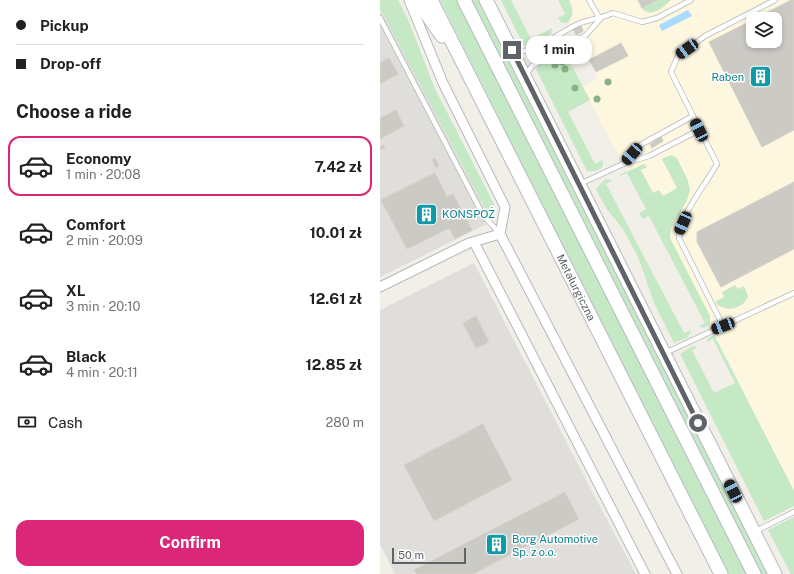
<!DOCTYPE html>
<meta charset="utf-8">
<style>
body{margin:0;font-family:"Public Sans",sans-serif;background:#f2f2f2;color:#202124;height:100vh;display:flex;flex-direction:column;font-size:15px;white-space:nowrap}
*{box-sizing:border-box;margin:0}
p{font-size:13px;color:#757577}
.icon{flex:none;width:22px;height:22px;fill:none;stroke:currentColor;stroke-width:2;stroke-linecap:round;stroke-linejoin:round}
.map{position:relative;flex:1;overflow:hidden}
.sheet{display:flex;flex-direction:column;background:#fff;width:380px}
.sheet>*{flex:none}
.top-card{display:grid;align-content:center;height:88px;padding:0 16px;background:#fff}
.controls{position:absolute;left:366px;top:12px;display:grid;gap:8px}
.controls a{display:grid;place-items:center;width:36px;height:36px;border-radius:8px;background:#fff;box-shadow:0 2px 6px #0003;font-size:20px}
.scale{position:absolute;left:12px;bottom:10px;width:74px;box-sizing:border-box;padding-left:4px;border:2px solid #5f6368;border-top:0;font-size:11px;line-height:14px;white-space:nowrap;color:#5f6368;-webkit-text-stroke:3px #fff;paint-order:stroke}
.end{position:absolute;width:18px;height:18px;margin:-9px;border:5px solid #5f6368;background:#fff;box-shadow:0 0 0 2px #fff}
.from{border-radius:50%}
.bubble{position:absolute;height:28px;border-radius:12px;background:#fff;box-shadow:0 2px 6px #0003;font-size:13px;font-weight:700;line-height:28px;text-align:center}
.car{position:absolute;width:12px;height:24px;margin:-12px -6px;border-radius:5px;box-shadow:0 0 3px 1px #0007;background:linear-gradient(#222 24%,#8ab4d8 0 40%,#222 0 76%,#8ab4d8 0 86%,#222 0)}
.top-card b{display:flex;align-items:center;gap:14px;height:38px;font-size:15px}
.top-card b+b{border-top:1px solid #e0e0e0}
.top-card i{width:10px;height:10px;background:#202124}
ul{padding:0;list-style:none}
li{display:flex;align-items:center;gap:12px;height:60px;margin:0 8px 6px;padding:0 8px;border:2px solid transparent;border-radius:12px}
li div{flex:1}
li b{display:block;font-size:15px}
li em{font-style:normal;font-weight:700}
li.active{border-color:#db2777}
li>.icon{width:36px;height:36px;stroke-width:1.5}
h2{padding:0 16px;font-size:18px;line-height:48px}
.pay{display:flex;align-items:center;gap:10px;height:44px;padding:0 16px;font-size:15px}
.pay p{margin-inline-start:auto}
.primary-button{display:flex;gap:8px;margin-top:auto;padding:8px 16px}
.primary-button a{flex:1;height:46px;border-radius:12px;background:#db2777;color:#fff;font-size:16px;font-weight:700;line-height:46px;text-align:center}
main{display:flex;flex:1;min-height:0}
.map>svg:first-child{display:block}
.commercial{fill:#fef7e0;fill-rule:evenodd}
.industrial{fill:#e0deda}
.green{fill:#c5e8c5}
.water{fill:#aadaff}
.building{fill:#cccac5;stroke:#d6d1c6}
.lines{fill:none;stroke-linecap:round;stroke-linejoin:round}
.service-casing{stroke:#b5b8bc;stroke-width:6}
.minor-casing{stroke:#b5b8bc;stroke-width:11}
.secondary-casing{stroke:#b6babf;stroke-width:15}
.service{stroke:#fff;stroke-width:4.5}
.minor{stroke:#fff;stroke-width:9}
.secondary{stroke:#fff;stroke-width:13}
.tree{fill:#89b387}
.route{stroke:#5f6368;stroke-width:5}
.labels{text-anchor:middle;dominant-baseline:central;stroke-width:3;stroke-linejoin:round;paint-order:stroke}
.culture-label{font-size:11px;fill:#0d838f;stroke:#fff;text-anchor:start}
.street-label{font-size:11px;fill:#5f6368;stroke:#fff}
</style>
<main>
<section class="sheet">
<div class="top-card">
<b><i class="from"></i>Pickup</b>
<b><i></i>Drop-off</b>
</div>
<h2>Choose a ride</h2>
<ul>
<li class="active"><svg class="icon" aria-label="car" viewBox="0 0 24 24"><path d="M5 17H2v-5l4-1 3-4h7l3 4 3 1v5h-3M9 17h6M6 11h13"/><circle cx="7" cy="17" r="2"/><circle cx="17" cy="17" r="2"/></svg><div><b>Economy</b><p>1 min · 20:08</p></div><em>7.42 zł</em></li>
<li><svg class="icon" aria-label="car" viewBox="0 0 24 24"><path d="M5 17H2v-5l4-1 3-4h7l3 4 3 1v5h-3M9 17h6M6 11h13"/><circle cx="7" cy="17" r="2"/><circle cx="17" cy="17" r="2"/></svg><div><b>Comfort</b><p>2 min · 20:09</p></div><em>10.01 zł</em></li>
<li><svg class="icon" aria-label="car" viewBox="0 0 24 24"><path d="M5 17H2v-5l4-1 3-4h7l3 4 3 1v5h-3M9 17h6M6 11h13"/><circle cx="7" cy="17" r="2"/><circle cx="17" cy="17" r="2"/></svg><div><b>XL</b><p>3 min · 20:10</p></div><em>12.61 zł</em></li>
<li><svg class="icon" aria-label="car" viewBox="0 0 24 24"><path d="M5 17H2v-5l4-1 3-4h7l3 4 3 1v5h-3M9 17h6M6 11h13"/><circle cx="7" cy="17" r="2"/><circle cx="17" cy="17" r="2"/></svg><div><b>Black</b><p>4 min · 20:11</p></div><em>12.85 zł</em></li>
</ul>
<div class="pay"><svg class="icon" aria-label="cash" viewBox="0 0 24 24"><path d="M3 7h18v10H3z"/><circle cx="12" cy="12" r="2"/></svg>Cash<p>280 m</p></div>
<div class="primary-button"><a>Confirm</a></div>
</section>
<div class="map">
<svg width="414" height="574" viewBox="0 0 414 574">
<rect width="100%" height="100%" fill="#f1efe8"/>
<path class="commercial" d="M178,0H414V491L344,353L202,87L218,79L206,55L213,50L201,25L193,29ZM373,19H395V41H373Z"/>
<g class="industrial">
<polygon points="0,8 105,208 105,225 0,277"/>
<polygon points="94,263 217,501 256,574 15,574 0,544 0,310"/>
</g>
<g class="green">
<polygon points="0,0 18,0 27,17 55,89 114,204 113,208 110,210 105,208 0,8"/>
<polygon points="60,0 79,0 369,574 347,574"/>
<polygon points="91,0 98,0 388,574 380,574"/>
<polygon points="121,0 131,0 151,39 172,28 171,34 152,45 144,46"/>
<path d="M178,0H189C193,9 195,15 187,23L181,22L178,18L185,14Z"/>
<path d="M277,0H291C283,7 274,17 263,10L262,8Z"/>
<polygon points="184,51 210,100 188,112 215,164 222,160 223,162 222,168 215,171 207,171 156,69 161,63"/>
<polygon points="291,155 297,158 308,181 310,190 307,200 291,228 290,238 330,316 330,324 324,328 319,326 325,323 269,216 263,219 259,213 266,209 247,173 240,176 241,174 264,164 267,167 261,170 273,193 279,190 283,196 297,188 282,159"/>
<polygon points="225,179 233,180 226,184 304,333 311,330 308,337 294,343 275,305 258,257 243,229 226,208 216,189"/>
<path d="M355,285L358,289L364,286L368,296C363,310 344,313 335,302L344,297L342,292Z"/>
<polygon points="334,335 414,491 414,506 384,521 300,354 313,346 318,347 312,350 334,393 355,383 333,339 327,342 328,338"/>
<polygon points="414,517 414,574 411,574 388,530"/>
</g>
<polygon class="water" points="308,10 312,16 282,31 279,25"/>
<g class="building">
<polygon points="258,0 277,0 262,8"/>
<polygon points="411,0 414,0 414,130 382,147 329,42 373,20 373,41 395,41 395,19 374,19"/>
<polygon points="201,25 203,31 196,35 193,29"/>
<polygon points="241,43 248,56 216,72 209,60"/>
<polygon points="9,58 18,74 0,84 0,63"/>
<polygon points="16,110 24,126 0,139 0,118"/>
<polygon points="281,137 283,141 272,148 270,144"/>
<polygon points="4,145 5,148 0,150 0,147"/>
<polygon points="55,158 59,166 56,168 52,160"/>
<polygon points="55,173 67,197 73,194 92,230 75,239 69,228 27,249 1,200"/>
<polygon points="414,182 414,249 341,287 317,242 317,232"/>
<polygon points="96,316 109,342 96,348 83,323"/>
<polygon points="103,424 132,480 54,521 24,465"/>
<polygon points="185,492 199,519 93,574 37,574 34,570"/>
</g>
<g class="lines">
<defs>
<g id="service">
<polyline points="209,0 220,19"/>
<path d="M395,0L325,36L298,56L291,72L337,164C325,185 300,215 299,238L343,326L414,293"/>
<polyline points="0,18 103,215 120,234"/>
<path d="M133,51C155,55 178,33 198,24C209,19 220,19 233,13L262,22L277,18L311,0"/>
<polyline points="146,75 152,66 206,35 220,19"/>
<polyline points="243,164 262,144 313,116"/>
<polyline points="200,184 243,164 269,156 319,130"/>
<polyline points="285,353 343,326"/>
<polyline points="374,532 414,512"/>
</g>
<g id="minor">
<polyline points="29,0 63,83 125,207 120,234 297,574"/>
<polyline points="94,242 265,574"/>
<polyline points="0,287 89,243 120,234"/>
</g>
<g id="secondary">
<polyline points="37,0 62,36"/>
<path id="s1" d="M51,0L341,574"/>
<polyline points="84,0 374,574"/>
<polyline points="106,0 395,574"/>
</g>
</defs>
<use href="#service" class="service-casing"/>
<use href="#minor" class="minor-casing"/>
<use href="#secondary" class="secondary-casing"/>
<use href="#service" class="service"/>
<use href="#minor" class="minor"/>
<use href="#secondary" class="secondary"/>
</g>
<g class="tree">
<circle cx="182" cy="62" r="3.5"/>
<circle cx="175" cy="65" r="3.5"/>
<circle cx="185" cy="69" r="3.5"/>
<circle cx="228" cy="82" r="3.5"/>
<circle cx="195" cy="88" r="3.5"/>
<circle cx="217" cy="99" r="3.5"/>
</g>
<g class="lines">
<polyline class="route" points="132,50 318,423"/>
</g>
<defs>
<symbol id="building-square" viewBox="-11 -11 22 22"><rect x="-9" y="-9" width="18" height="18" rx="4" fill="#0f9aa8" stroke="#fff"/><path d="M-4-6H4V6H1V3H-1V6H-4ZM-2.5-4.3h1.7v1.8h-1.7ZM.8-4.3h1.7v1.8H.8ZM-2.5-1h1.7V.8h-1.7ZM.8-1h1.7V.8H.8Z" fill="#fff"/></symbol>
</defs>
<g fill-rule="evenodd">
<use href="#building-square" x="368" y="64" width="25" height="25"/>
<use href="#building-square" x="34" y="202" width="25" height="25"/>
<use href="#building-square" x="104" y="532" width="25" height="25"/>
</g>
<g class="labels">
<g class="culture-label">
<text x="364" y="77" text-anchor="end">Raben</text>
<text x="62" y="214">KONSPOŻ</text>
<text x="132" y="539">Borg Automotive<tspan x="132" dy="13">Sp. z o.o.</tspan></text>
</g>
<g class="street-label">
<text stroke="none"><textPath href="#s1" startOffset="322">Metalurgiczna</textPath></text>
</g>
</g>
</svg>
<div class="controls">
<a><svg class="icon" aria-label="layers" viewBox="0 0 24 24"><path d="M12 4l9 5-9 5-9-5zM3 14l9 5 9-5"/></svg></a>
</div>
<div class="scale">50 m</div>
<i class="end from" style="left:318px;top:423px"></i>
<i class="end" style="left:132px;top:50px"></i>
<div class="bubble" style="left:146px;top:36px;width:66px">1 min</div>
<i class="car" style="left:307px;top:49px;rotate:235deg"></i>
<i class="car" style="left:319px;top:130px;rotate:334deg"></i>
<i class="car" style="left:252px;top:154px;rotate:221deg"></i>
<i class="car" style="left:303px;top:223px;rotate:204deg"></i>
<i class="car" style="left:343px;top:326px;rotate:249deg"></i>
<i class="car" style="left:353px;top:491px;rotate:333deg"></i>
</div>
</main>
